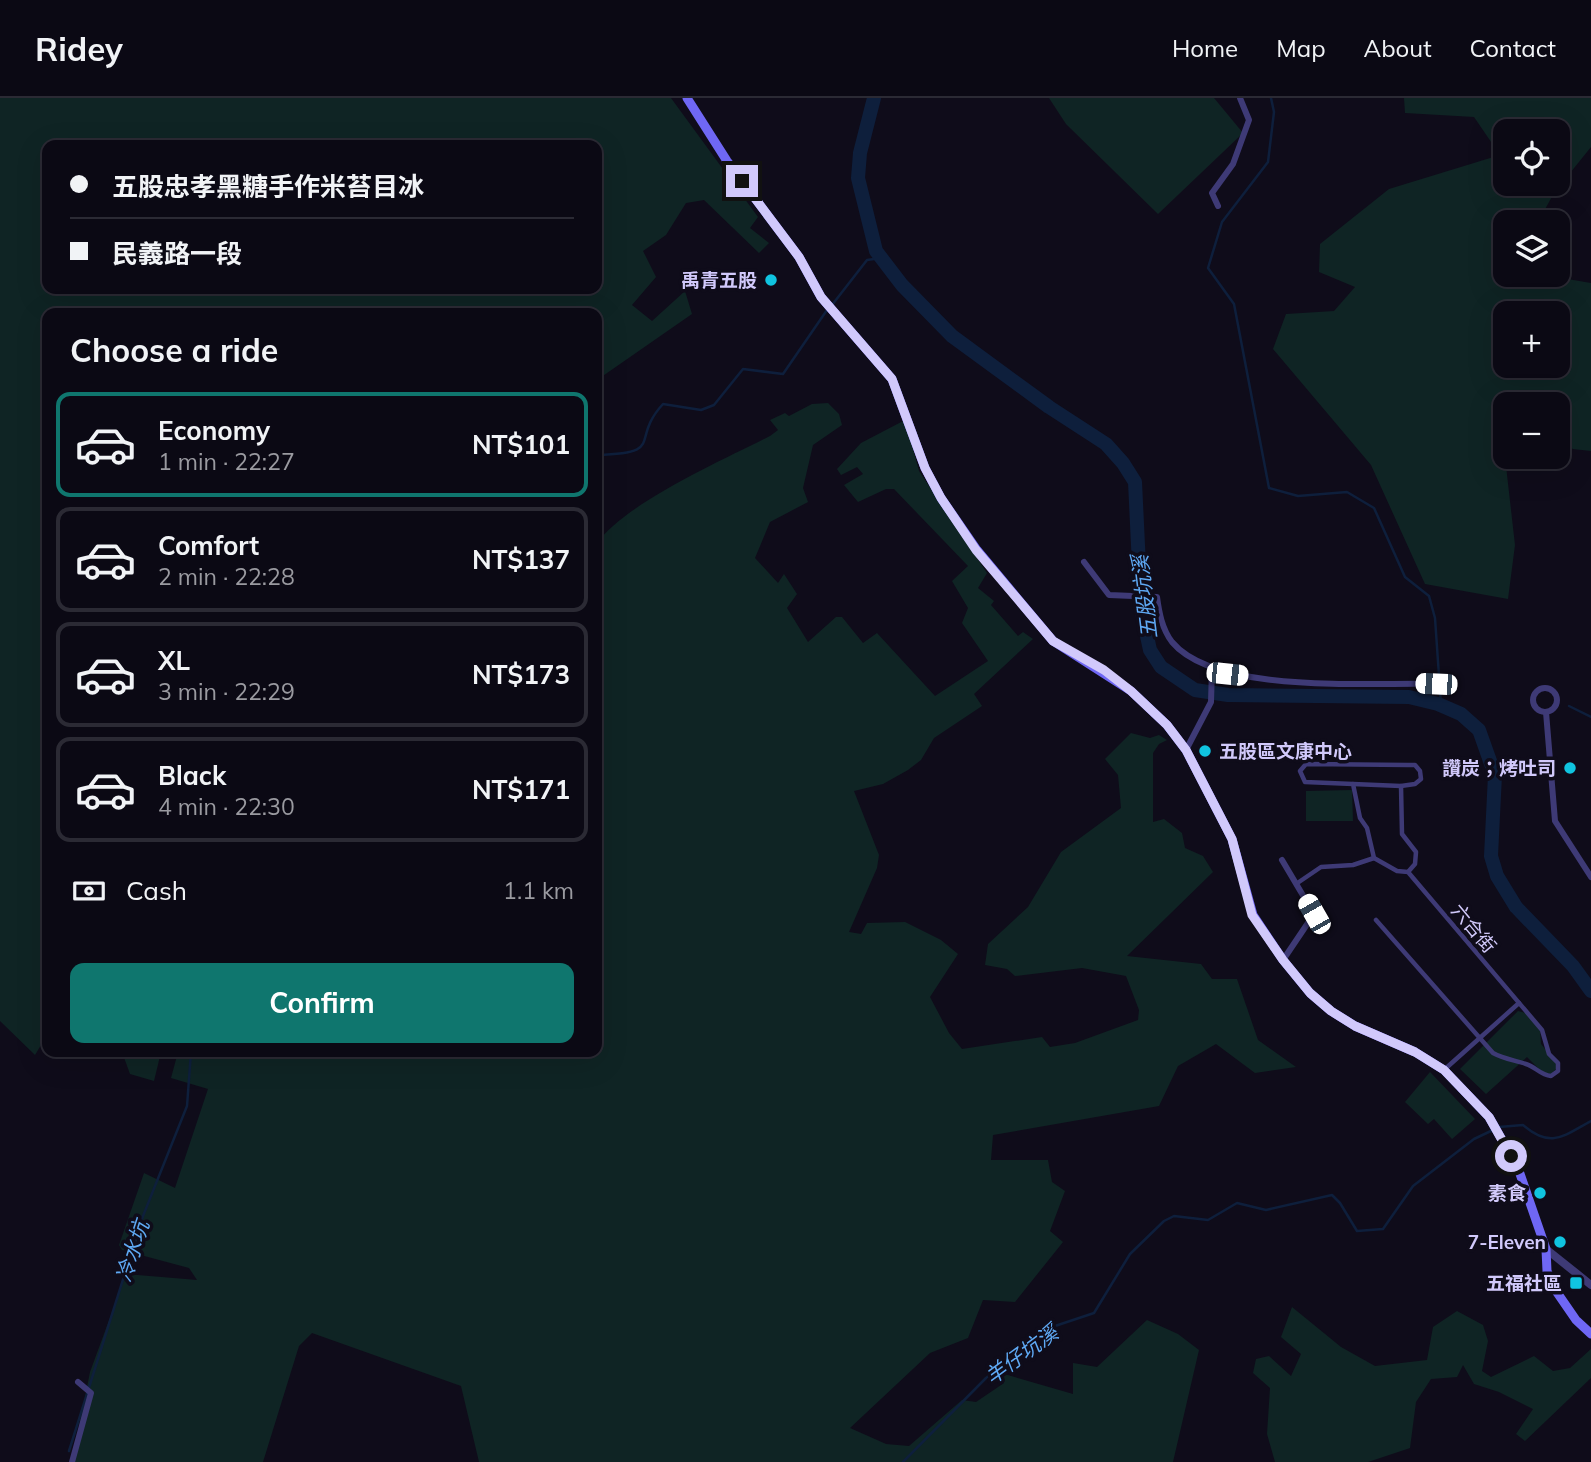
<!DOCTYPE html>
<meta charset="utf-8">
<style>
body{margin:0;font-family:Mulish,"Noto Sans TC",sans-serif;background:#14121d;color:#f1f3f6;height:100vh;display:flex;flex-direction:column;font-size:26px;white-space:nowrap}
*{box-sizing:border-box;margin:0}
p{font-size:23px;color:#9a9aa0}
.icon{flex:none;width:38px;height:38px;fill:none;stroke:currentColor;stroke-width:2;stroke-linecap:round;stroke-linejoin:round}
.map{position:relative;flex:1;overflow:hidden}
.side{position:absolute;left:42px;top:210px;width:560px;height:749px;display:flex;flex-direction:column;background:#0b0914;border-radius:14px;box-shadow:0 7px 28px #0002,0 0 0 2px #2b2a34}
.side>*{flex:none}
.hud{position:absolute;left:42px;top:42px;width:560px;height:154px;border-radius:14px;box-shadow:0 7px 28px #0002,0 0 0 2px #2b2a34;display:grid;align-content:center;height:154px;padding:0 28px;background:#0b0914}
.controls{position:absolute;left:1493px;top:21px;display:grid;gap:14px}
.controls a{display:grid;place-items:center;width:77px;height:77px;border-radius:14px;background:#0b0914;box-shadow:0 7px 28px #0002,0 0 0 2px #2b2a34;font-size:35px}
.end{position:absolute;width:32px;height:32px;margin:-16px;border:9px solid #d1c9fb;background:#111;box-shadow:0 0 0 4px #111}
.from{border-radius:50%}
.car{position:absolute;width:21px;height:42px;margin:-21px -10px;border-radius:9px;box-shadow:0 0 5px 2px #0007;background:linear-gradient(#fff 24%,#345 0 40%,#fff 0 76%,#345 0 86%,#fff 0)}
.hud b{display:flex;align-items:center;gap:24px;height:66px;font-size:26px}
.hud b+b{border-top:2px solid #2b2a34}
.hud i{width:18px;height:18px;background:#f1f3f6}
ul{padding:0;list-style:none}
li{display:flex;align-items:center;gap:21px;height:105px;margin:0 14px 10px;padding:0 14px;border:4px solid #2b2a34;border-radius:14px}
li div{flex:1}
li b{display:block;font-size:26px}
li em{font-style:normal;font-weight:700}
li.current{border-color:#0f766e}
li>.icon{width:63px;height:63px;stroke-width:1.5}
h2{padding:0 28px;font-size:32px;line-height:84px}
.pay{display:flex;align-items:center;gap:18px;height:77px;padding:0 28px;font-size:26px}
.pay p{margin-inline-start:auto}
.primary-button{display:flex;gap:14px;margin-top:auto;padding:14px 28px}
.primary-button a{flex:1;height:80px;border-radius:14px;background:#0f766e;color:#fff;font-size:28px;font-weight:700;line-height:80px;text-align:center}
header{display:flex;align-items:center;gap:42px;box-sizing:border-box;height:98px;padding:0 35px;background:#0b0914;border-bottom:2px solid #2b2a34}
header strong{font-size:33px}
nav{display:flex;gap:38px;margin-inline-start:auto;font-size:24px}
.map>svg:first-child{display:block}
.green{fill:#0f2424;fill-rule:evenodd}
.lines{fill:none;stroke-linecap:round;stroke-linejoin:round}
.stream{stroke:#0e1f3c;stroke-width:2.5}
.river{stroke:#0e1f3c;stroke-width:14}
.pedestrian{stroke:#3e3a76;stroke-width:4.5}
.minor{stroke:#3e3a76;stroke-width:6}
.tertiary{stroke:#3e3a76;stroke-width:8}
.secondary{stroke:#6f67f4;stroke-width:9}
.route{stroke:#d1c9fb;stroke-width:9}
.poi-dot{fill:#10c4e0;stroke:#0f0c1a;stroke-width:2.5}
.labels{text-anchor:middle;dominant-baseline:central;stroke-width:7;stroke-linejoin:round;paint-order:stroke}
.poi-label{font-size:19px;font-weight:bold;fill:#d1c9fb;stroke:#0f0c1a;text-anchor:end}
.street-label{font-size:19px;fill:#d1c9fb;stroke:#0f0c1a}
.water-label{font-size:21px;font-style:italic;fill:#5fa9f4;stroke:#0f0c1a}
</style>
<header>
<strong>Ridey</strong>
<nav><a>Home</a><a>Map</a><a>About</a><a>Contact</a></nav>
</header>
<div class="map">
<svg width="1591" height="1364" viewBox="0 0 1591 1364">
<rect width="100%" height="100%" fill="#0f0c1a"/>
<g class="green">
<path d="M0,0H671L758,119L750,130L769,145L759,155L704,102L686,105L666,137L643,153L656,179L632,207L652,223L685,193L692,216L597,282V215H47V937L35,957L0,923ZM597,47V191H47V47Z"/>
<polygon points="1049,0 1214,0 1243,35 1158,116 1066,26"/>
<path d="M1404,0H1591V49L1554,95L1538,124H1505V177H1544L1591,185V353L1573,351L1558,344V306H1505V359L1515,447L1508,501L1425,486L1371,367L1273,251L1286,216L1334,213L1355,189L1319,174L1320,146L1389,91L1500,57L1474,19L1405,15ZM1558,33V86H1505V33ZM1558,215V268H1505V215Z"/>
<path d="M828,305L839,316L842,327L813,347L803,390L808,404L770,424L755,460L778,485L784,476L797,496L787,510L808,544L836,519H842L863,545L877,535L935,598L988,563L962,525L968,510L952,483L968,468L894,391H886L858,404L844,387L863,376L857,369L841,377L837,371L861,345L905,322L919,373L987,475L978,490L994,503L991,507L1018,538L1023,534L1033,541L974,596L982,608L934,640L921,662L908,672L883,686L854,693L879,757L877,770L849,834L861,836L867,825L905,824L941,842L958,856L930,899L949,935L962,951L1042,939L1050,949L1075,945L1138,922L1139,912L1126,878L1082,870L1015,878L1007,871L985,867L988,846L1028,809L1061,754L1121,710L1118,677L1105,661L1131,635L1150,640L1159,637L1167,642L1159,646L1153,655V724L1164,721L1182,735L1185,750L1203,758L1213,774L1127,858L1201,866L1212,881H1237L1258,942L1296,969L1255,975L1216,946L1178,968L1159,1008L993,1037L991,1062H1048L1052,1084L1065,1093L1050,1133L1063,1144L1015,1204L983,1202L968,1240L930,1255L850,1330L886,1346L909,1348L962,1302L976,1304L1004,1285L1001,1275L1073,1296V1265L1097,1269L1147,1222L1178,1236L1199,1252L1173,1364H479L461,1288L312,1235L299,1248L263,1364H72L90,1274L126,1176L197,1182L189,1170L122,1152L119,1147L144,1075L175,1090L208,991L171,980L178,954H597V445C627,404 723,362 770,338L778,332L770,322L785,315L789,318L812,306Z"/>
<polygon points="1352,692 1353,723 1306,723 1306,693"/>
<polygon points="1518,913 1526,915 1540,932 1541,946 1556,964 1556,971 1551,976 1543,975 1527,959 1486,996 1460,971"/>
<polygon points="122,954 161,954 154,983 130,976"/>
<polygon points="1430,974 1475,1021 1452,1041 1434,1021 1428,1026 1405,1004"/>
<polygon points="1292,1209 1341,1249 1375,1268 1427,1262 1433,1229 1457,1213 1483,1227 1488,1243 1482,1273 1491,1279 1534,1258 1553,1273 1570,1270 1591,1251 1591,1280 1525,1343 1516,1336 1533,1311 1499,1294 1474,1286 1463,1267 1457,1279 1431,1281 1416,1304 1410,1350 1368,1364 1275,1364 1267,1336 1270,1290 1253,1275 1256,1261 1269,1258 1291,1278 1301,1256 1281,1239"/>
</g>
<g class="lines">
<g class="stream">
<polyline points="1271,0 1274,14 1268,64 1222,124 1208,170 1234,206 1269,390 1298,398 1347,394 1374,410 1405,479 1429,498 1435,520 1441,607"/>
<polyline points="832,207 867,162 881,160"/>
<path d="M597,357C667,355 629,343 663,306L701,312L714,307L743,271L783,276L827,212"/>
<polyline points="1569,608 1591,619"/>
<path d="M1499,1029L1523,1027C1551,1051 1563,1038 1591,1023"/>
<polyline points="69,1353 143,1118 187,1008 191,954"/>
<polyline points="903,1364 986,1280 1052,1229 1094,1215 1130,1156 1164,1123 1174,1118 1208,1122 1237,1105 1266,1112 1332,1097 1340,1105 1357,1133 1383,1131 1413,1088 1474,1041 1493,1032"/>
</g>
<polyline class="river" points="874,0 860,55 858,80 876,153 902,187 952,238 1049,309 1106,346 1123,365 1135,384 1141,510 1150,552 1161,569 1195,592 1228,597 1409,599 1438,606 1461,616 1479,632 1495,677 1491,758 1497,778 1516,809 1573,868 1591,893"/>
<g class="pedestrian">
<polyline points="1353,686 1401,688"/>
<polyline points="1296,786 1321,769 1353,767 1374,760"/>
<path d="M1376,822L1493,955C1504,961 1514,962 1526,966C1536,969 1540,977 1551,978L1558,973V965L1549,956L1542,932L1408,774L1415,766L1416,754L1402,736L1401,688L1415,686L1421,681L1420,673L1415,667H1408L1306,666L1300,673L1305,684L1353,686L1360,720L1367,730L1374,760L1397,773L1408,774"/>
<polyline points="1445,971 1519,905"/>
</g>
<g class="minor">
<polyline points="1218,108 1212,95 1233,66 1249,22 1240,0"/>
<path d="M1084,464L1109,497L1157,499C1159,514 1162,531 1172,544C1216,597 1370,584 1436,586"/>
<circle cx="1545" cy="602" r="12"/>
<polyline points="1546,614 1555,723 1591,779"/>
<polyline points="1186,652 1211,604 1212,571"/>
<polyline points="1282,762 1314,816 1283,862"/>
<polyline points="72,1364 91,1295 78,1284"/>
</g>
<polyline class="tertiary" points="1546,1151 1591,1187"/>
<polyline class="secondary" points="687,0 727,63 799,159 821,199 892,281 925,370 941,400 977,452 1053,543 1131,593 1167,627 1186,652 1232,741 1253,817 1283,862 1310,895 1331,913 1355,928 1415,954 1444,972 1489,1019 1518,1070 1546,1151 1547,1173 1556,1193 1576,1222 1591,1236"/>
</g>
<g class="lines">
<polyline class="route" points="742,83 799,159 821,199 892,281 925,370 941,400 976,452 1053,543 1104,572 1131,593 1167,627 1186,652 1232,741 1252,817 1283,862 1310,895 1331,913 1355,928 1415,954 1444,972 1489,1019 1511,1058"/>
</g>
<g class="poi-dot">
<circle cx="771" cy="182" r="7"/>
<circle cx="1205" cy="653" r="7"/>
<circle cx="1570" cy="670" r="7"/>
<circle cx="1540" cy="1095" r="7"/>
<circle cx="1560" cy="1144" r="7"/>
<rect x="1569" y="1178" width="14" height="14" rx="3.5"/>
</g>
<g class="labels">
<g class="poi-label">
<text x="757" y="182">禹青五股</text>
<text x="1219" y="653" text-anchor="start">五股區文康中心</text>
<text x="1556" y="670">讚炭；烤吐司</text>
<text x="1526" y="1095">素食</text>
<text x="1546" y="1144">7-Eleven</text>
<text x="1562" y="1185">五福社區</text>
</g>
<g class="street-label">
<text transform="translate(1474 830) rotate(50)">六合街</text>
</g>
<g class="water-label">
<text transform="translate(1144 499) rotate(-97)">五股坑溪</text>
<text transform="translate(132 1153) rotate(-72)">冷水坑</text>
<text transform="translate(1021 1256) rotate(-36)">羊仔坑溪</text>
</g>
</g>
</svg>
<div class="controls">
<a><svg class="icon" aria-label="locate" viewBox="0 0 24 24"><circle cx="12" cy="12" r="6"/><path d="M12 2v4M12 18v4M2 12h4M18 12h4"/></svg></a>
<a><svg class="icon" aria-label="layers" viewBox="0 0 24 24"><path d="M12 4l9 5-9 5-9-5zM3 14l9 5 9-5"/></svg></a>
<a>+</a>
<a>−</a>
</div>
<i class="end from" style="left:1511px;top:1058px"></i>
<i class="end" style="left:742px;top:83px"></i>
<i class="car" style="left:1227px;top:576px;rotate:96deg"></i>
<i class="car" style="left:1436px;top:586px;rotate:272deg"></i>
<i class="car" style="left:1314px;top:816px;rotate:330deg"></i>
<div class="hud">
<b><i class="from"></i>五股忠孝黑糖手作米苔目冰</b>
<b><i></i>民義路一段</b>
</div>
<section class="side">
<h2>Choose a ride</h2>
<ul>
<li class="current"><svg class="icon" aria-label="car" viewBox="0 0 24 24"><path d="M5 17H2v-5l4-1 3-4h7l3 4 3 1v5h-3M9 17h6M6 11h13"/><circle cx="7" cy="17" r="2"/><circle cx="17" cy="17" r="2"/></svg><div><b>Economy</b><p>1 min · 22:27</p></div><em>NT$101</em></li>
<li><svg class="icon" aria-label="car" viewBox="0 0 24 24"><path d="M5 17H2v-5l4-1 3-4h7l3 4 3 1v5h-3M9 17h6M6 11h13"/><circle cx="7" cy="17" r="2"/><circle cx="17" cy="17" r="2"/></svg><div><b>Comfort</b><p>2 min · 22:28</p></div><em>NT$137</em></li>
<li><svg class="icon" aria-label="car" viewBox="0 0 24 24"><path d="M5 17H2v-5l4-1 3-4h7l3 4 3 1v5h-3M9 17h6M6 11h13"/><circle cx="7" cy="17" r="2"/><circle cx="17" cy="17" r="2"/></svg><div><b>XL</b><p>3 min · 22:29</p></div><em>NT$173</em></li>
<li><svg class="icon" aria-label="car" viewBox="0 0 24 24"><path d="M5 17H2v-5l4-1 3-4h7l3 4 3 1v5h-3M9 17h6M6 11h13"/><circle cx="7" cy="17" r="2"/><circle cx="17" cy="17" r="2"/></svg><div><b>Black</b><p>4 min · 22:30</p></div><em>NT$171</em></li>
</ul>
<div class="pay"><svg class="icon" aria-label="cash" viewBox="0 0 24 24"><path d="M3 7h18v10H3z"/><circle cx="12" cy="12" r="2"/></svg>Cash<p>1.1 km</p></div>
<div class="primary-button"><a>Confirm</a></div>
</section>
</div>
